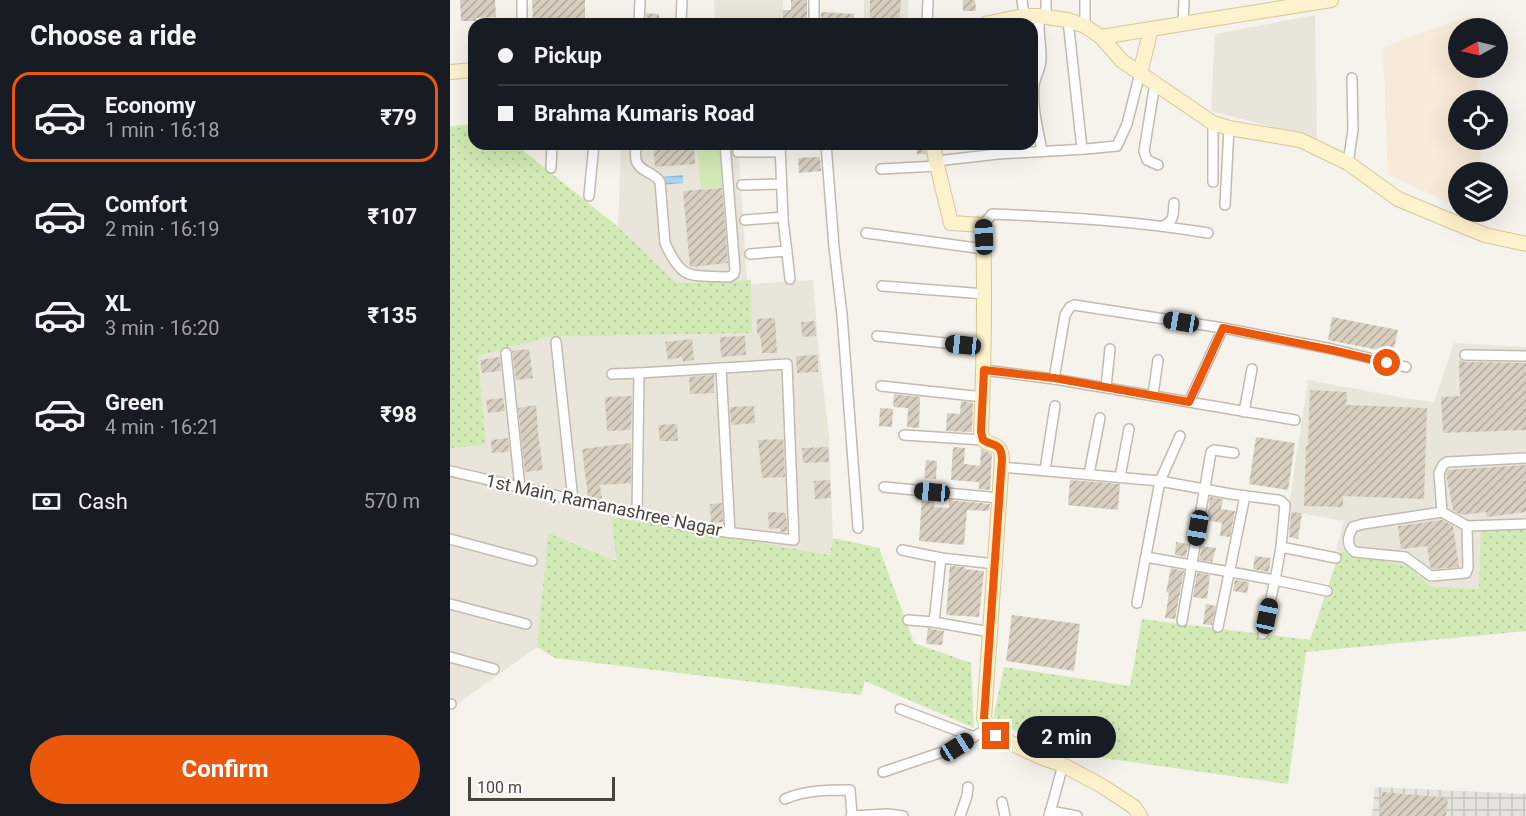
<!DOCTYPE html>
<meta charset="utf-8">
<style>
body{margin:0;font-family:Roboto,sans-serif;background:#242831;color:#f1f3f6;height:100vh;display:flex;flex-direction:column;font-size:22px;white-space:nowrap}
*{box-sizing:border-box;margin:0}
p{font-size:20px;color:#9ea1a6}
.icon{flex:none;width:33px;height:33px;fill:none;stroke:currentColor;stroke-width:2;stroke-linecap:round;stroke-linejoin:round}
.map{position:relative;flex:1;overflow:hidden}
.details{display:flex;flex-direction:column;background:#171b24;width:450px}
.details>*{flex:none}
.banner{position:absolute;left:18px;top:18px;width:570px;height:132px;border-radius:18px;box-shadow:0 6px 24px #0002;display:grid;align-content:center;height:132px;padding:0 30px;background:#171b24}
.needle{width:39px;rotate:262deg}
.tools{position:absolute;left:998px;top:18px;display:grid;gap:12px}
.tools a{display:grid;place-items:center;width:60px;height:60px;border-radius:50%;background:#171b24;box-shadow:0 6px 24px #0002;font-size:30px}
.scale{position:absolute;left:18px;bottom:15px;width:147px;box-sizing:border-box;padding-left:6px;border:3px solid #4b4439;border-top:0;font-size:16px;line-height:21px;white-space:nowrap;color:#4b4439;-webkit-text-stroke:4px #fff;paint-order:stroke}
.end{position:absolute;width:27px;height:27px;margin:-14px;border:8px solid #ea580c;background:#fff;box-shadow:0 0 0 3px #fff}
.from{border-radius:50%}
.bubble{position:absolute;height:42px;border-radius:21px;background:#171b24;box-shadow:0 6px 24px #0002;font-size:20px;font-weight:700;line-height:42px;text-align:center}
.car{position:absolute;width:18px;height:36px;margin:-18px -9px;border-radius:8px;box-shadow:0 0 4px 2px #0007;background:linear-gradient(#222 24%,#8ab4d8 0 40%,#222 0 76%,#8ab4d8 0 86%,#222 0)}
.banner b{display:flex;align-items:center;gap:21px;height:57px;font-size:22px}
.banner b+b{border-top:2px solid #363941}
.banner i{width:15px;height:15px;background:#f1f3f6}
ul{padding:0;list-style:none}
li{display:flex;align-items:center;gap:18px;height:90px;margin:0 12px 9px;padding:0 18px;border:3px solid transparent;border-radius:18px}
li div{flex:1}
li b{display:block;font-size:22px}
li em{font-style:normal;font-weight:700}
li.current{border-color:#ea580c}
li>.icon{width:54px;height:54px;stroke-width:1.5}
h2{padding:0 30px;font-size:27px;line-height:72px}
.pay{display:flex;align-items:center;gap:15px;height:66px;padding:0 30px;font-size:22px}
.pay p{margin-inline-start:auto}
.primary-button{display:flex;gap:12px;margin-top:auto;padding:12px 30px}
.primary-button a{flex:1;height:69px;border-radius:36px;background:#ea580c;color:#fff;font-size:24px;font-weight:700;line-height:69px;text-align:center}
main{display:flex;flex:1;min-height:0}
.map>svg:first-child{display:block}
.residential{fill:#eae5da}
.commercial{fill:#f7ead8}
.industrial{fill:url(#industrial-grid)}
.grass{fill:url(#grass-dots)}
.pitch{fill:#d2eab5}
.water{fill:url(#water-rules)}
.building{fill:url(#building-hatch)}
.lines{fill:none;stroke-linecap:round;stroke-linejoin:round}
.street-casing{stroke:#c2bbae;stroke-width:12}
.secondary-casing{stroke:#d6c79b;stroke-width:16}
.street{stroke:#fff;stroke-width:9}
.secondary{stroke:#fff3cd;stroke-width:14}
.route{stroke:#ea580c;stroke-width:8}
.labels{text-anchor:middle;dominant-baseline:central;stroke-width:4.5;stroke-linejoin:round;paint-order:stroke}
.street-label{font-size:18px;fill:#4b4439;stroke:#fff}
</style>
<main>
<section class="details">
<h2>Choose a ride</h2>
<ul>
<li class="current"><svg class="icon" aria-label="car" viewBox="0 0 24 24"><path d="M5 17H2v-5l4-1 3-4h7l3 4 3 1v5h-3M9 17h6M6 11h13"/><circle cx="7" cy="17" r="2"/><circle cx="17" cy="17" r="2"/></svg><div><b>Economy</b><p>1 min · 16:18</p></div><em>₹79</em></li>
<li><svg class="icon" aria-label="car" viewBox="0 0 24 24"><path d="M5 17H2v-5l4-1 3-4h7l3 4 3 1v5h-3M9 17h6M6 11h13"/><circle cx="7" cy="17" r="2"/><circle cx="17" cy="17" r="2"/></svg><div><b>Comfort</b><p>2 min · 16:19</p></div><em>₹107</em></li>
<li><svg class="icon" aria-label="car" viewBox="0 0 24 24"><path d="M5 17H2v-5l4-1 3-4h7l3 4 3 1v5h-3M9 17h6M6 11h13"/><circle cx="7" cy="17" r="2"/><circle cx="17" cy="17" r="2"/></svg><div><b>XL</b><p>3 min · 16:20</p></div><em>₹135</em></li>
<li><svg class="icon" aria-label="car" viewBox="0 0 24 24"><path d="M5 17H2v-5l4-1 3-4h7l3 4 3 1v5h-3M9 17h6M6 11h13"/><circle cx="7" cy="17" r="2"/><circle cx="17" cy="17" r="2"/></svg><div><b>Green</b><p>4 min · 16:21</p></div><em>₹98</em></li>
</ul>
<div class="pay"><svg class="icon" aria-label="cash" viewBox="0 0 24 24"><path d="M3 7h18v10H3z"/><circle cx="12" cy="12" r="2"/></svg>Cash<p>570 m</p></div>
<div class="primary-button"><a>Confirm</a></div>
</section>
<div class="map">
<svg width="1076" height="816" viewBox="0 0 1076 816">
<defs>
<pattern id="industrial-grid" width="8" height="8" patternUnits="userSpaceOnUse" patternTransform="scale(1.5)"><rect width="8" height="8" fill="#e6e2dd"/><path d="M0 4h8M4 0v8" fill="none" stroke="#c7c3be"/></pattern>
<pattern id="grass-dots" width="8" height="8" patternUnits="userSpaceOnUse" patternTransform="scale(1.5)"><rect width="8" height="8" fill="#d2eab5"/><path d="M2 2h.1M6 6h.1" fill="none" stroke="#b6ca9c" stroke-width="1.8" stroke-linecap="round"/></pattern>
<pattern id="water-rules" width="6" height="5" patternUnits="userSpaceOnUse" patternTransform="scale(1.5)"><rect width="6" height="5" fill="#a9d4f2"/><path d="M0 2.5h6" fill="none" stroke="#8caec5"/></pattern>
<pattern id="building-hatch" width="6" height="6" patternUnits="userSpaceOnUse" patternTransform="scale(1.5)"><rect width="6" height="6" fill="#d8cfc1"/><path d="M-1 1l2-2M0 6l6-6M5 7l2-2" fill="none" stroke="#b1aa9e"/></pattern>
</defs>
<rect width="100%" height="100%" fill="#f6f3ec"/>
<g class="residential">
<polygon points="264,0 333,0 333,24 265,24"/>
<polygon points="414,0 459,0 457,24 414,24"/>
<polygon points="865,15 867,139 761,111 765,34"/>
<polygon points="171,144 288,144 297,280 227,283 168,227"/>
<polygon points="363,280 368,342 379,436 383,538 380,555 161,517 168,561 98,533 87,647 0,709 0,448 36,445 28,356 98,337 302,333 301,284"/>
<polygon points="1004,343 1076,347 1076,530 1032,528 1030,589 980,586 958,566 886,550 894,521 838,511 858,380 960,399 984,402"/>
</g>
<polygon class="commercial" points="1023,15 1024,28 1008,28 1008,68 1026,68 1028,100 1008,100 1008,140 1030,140 1032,172 1008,172 1008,207 938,174 933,47"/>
<polygon class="industrial" points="925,787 1076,794 1076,816 922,816"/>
<g class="grass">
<polygon points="24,124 24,144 65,144 168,227 227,283 301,280 302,333 98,337 28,356 36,445 0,448 0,126"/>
<polygon points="161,517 380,555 383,538 429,548 464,643 521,663 524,728 415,681 411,695 105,658 87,647 98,533 167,561"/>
<polygon points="1031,528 1076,530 1076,631 856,652 838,784 603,751 543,719 554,667 680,686 692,619 860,640 890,551 958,566 980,586 1029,589"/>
</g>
<polygon class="pitch" points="247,144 269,144 273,187 251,189"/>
<polygon class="water" points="233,175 233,183 211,185 211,177"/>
<g class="building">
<polygon points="10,0 45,0 46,17 26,18 26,21 11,21"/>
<polygon points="82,0 135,0 135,24 83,24"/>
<polygon points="341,0 357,0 357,24 333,24 333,10 341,10"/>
<polygon points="420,0 451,0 449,23 420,23"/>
<polygon points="513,0 525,0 526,11 513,11"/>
<polygon points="371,12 404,14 404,24 371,24"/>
<polygon points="196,13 209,14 209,21 196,21"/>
<polygon points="203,144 244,144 245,164 205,167"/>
<polygon points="467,145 474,145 476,154 467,154"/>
<polygon points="370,157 371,171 349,173 348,158"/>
<polygon points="272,188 278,263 240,267 233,191"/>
<polygon points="882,317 948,330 943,353 878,340"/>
<polygon points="325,318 327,353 312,353 310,334 307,334 307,319"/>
<polygon points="365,321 366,336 352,337 351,322"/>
<polygon points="295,336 296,355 271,357 270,337"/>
<polygon points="242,339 244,360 233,362 232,357 218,360 215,342"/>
<polygon points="79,349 83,378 66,380 62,351"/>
<polygon points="368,355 368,372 347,373 346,356"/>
<polygon points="50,357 51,371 32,373 30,360"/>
<polygon points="1009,360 1015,362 1076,363 1076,430 993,433 991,397 1010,396"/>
<polygon points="264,375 264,393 240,394 239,377"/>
<polygon points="860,390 897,392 896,405 977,408 974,499 893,496 893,507 854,506 856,445 858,445"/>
<polygon points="444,394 470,397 469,428 457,427 458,408 443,407"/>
<polygon points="182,396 181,430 157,431 155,397"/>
<polygon points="53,398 55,411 38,413 36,400"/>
<polygon points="511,401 523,403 522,432 496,431 497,413 510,414"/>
<polygon points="86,405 88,432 93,470 75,472 68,408"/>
<polygon points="304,406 305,423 281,425 280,407"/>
<polygon points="430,408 443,409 442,427 429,426"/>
<polygon points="227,424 228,441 210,441 208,425"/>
<polygon points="806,437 845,443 838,490 799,484"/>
<polygon points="58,438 59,452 42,453 41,440"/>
<polygon points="333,439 335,477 312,478 308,440"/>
<polygon points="181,443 181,483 150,485 152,499 138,496 132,449"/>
<polygon points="378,447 379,462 353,463 352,448"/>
<polygon points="503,447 515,448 514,464 515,464 530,466 531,449 542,454 540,490 529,489 529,482 501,480"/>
<polygon points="476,460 487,461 486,479 474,478"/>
<polygon points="1076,465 1076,512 1037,517 1036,512 1011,515 1003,510 996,474 998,470"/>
<polygon points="380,480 381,498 365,499 364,481"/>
<polygon points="620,480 670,484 668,510 618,505"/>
<polygon points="472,497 485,499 484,507 499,508 499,500 540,504 539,511 517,510 514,545 469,541"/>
<polygon points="760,497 773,499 771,509 785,511 780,537 770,536 772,523 757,520"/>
<polygon points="272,503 273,522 261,523 260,504"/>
<polygon points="318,512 336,513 337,531 330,532 330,528 319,529"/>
<polygon points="841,512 852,513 848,539 839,537"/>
<polygon points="992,520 1003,526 1009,567 983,569 980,567 977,546 951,549 948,526"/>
<polygon points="726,542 738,544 736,557 725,555"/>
<polygon points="752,546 766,548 762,562 749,560"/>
<polygon points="805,556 821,558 819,572 803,569"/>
<polygon points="500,566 515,567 515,569 534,571 529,617 496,615"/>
<polygon points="721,568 734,571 725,619 715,618 719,593 716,592"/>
<polygon points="747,573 760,575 757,599 743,597"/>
<polygon points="785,580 799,582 797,593 783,591"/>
<polygon points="756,604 766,606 762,625 753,624"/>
<polygon points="562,615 630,624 624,671 556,661"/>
<polygon points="478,628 494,631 492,645 476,644"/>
<polygon points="932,792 998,798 996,816 930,816"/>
</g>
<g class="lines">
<defs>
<g id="street">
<polyline points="72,0 72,24"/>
<polyline points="572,0 574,16"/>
<polyline points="596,0 596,17"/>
<polyline points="635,0 635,26"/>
<path d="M589,16C588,30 591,44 591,59C591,69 585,76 584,86C582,108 588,129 592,151"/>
<polyline points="618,20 632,149"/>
<polyline points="189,24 190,0"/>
<polyline points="231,24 232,0"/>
<polyline points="364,24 364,0"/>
<polyline points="477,24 478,0"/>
<polyline points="733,24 734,0"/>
<polyline points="705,83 694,151 697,160 708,165"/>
<path d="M186,144C186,149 185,156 186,160C189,172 205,172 210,182L215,243C219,252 226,266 235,272C244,278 268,276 279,277L284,274L285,270L275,144"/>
<polyline points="330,144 333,219 340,279"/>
<polyline points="376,144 384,247 392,315 408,528"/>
<polyline points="288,152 330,152"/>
<polyline points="486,161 548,154 636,149 667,146 677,124 690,73"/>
<polyline points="898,163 903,130 902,78"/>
<polyline points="101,168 102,144"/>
<polyline points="431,169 487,166"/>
<polyline points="763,182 763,123"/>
<polyline points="292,185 331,184"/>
<polyline points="139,196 144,144"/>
<polyline points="775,205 779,128"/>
<polyline points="295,220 333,217"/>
<path d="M533,225L542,214C614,217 686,221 758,233"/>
<path d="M713,226C725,220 723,215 724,203"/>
<polyline points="416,233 534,249"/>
<polyline points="300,254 337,251"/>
<polyline points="432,286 535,294"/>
<polyline points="427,336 534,347"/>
<polyline points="106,342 123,500"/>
<polyline points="56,353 70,488"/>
<polyline points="1015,355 1076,356"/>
<polyline points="271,368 280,533"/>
<polyline points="534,370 604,379 845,420"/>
<polyline points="162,374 189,373"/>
<polyline points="604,379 615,315 620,307 624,305 773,328"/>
<polyline points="431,386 533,397"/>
<polyline points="656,387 660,349"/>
<polyline points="703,395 708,360"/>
<polyline points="739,402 773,328 882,349 956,367"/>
<polyline points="794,412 802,369"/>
<polyline points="454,435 533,440"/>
<path d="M1076,458L997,462L993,465L989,473L992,512L913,524L903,527C898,536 895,545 905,552L955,557L981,576L1016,573L1018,568L1017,526L1076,524"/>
<polyline points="551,467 710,481 781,494 828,500 831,501 835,505 831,547 825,580 696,557"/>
<polyline points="595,470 605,406"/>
<polyline points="0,471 250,529 344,540 337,364 189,373 187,515"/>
<polyline points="639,474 650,418"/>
<polyline points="670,477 679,429"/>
<polyline points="434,487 549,498"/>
<polyline points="992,512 1017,526"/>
<polyline points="0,539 82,561"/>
<polyline points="831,547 886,558"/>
<polyline points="452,550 491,558 545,564"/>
<polyline points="491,558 484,622 540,632"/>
<polyline points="687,603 710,481 730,436"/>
<polyline points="0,604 76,624"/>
<polyline points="458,620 484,622"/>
<polyline points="732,621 761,452 764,450 784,453"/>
<polyline points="768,627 795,496"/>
<polyline points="813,634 825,580 877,591"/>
<polyline points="0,657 44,669"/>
<polyline points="0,704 1,704"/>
<polyline points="450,709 524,737"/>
<polyline points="433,772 507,747 538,728"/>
<path d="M335,799C355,790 378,790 400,790L402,815"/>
<polyline points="552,802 555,816"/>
<polyline points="600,811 627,816"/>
<polyline points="401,816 438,814 453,816"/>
<polyline points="510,816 517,796 518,787"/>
<polyline points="599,816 613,765"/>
</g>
<g id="secondary">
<polyline points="535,24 574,16 589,16 618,20 635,26 651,37 672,61 763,123 779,128 850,140 898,163 948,199 1035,235 1076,244"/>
<polyline points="651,37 881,0"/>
<polyline points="0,72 24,70"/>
<polyline points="690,73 701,29"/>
<path d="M483,144L486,161L501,223L533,225C535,294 534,363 531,432L533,440C544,447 551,443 552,459L534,718L539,730L546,736L590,757L613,765L652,786L684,807L690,816"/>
</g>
</defs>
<use href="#street" class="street-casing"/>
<use href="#secondary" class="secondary-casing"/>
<use href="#street" class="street"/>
<use href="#secondary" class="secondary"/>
</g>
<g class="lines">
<path class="route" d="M546,736L539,730L534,718L552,459C551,442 544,447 533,440L531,432L534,370L604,378L739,402L773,328L882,350L937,363"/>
</g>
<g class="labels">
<g class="street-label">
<text transform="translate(154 505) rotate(12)">1st Main, Ramanashree Nagar</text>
</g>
</g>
</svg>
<div class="tools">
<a><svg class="needle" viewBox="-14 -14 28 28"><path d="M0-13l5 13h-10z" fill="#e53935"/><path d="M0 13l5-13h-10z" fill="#9ea1a6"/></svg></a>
<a><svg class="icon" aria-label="locate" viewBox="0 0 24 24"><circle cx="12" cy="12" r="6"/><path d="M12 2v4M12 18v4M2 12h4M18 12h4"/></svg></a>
<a><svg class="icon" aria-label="layers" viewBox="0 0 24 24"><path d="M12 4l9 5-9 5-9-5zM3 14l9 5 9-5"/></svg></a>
</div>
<div class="scale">100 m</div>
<i class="end from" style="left:937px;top:363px"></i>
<i class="end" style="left:546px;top:736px"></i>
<div class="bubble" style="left:567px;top:716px;width:99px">2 min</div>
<i class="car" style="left:534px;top:237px;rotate:358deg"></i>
<i class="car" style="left:731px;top:322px;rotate:279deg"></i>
<i class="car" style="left:513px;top:345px;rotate:276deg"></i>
<i class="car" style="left:482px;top:492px;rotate:275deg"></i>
<i class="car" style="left:748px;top:528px;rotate:190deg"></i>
<i class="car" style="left:817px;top:616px;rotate:12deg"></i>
<i class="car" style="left:507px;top:747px;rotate:58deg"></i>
<div class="banner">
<b><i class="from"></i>Pickup</b>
<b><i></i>Brahma Kumaris Road</b>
</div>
</div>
</main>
